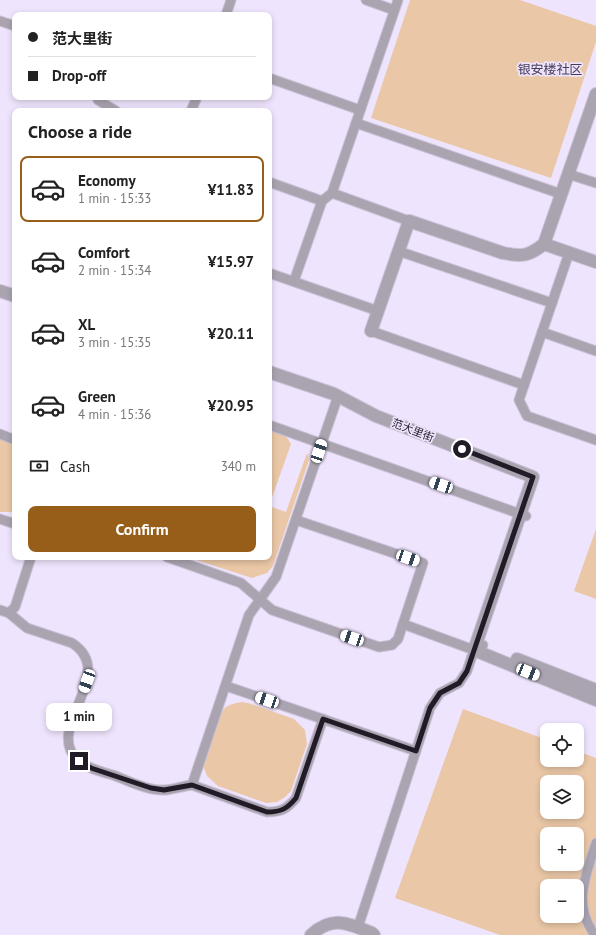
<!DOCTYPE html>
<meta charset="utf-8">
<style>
body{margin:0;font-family:"PT Sans","Noto Sans SC",sans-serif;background:#f6f6f6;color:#222;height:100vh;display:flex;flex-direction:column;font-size:15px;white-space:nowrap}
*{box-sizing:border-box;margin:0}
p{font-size:13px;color:#767676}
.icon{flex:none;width:22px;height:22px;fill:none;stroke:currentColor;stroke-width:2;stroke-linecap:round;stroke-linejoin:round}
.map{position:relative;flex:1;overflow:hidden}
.panel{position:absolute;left:12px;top:108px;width:260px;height:452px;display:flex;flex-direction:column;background:#fff;border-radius:8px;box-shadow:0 2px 6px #0003}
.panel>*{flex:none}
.hud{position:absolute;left:12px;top:12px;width:260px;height:88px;border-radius:8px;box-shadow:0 2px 6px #0003;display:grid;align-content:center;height:88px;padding:0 16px;background:#fff}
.tools{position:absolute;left:540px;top:723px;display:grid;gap:8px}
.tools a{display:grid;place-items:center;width:44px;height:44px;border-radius:8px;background:#fff;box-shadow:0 2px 6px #0003;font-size:20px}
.end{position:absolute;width:18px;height:18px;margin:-9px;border:5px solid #211b27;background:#fff;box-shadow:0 0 0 2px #fff}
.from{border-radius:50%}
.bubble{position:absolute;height:28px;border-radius:8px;background:#fff;box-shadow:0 2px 6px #0003;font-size:13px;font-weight:800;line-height:28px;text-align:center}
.car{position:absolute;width:12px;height:24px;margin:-12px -6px;border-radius:5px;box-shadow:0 0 3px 1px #0007;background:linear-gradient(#fff 24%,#345 0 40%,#fff 0 76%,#345 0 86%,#fff 0)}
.hud b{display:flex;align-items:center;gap:14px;height:38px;font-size:15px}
.hud b+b{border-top:1px solid #e0e0e0}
.hud i{width:10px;height:10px;background:#222}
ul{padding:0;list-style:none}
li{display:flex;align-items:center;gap:12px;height:66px;margin:0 8px 6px;padding:0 8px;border:2px solid transparent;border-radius:8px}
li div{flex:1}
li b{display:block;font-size:15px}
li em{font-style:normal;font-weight:800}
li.active{border-color:#965e19}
li>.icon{width:36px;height:36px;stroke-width:1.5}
h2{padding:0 16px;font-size:18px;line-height:48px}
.pay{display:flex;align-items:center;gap:10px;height:44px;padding:0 16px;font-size:15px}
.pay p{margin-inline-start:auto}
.button{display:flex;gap:8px;margin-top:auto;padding:8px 16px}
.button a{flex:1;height:46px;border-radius:8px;background:#965e19;color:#fff;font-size:16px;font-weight:800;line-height:46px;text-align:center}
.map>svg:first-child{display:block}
.green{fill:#eac7a6;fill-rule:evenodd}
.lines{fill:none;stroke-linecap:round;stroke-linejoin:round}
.service-casing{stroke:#cac0d6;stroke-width:11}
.minor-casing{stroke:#cac0d6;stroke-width:14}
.service{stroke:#aaa4b1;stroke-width:9}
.minor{stroke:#aaa4b1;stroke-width:12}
.route{stroke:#211b27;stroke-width:5}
.labels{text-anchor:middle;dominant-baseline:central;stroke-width:3.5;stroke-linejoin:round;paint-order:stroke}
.street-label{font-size:11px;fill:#211b27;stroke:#efe4fd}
.quarter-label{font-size:13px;fill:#483c56;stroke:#efe4fd}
</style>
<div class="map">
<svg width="596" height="935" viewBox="0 0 596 935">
<rect width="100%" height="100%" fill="#efe4fd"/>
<g class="green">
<polygon points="410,0 520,0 596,26 596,42 551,178 371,118"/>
<polygon points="269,430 285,435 291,444 269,506 286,512 307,453 309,460 273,566 267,573 252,578 187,557 269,557"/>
<polygon points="0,437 15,442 15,511 11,512 0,512"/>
<polygon points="596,529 596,599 574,591"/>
<path d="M242,702L248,703L294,719L305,730L307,744L291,791L285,797L277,802L266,803L218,786L207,776L204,768V760C208,748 217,714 226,707C231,704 236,703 242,702Z"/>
<path d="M463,709L547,740V760H577V751L596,758V935H500L395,898ZM547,782H577V812H547ZM547,834H577V864H547ZM547,886H577V916H547Z"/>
</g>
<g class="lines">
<defs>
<g id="service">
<polyline points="366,0 394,10"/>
<polyline points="398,0 332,193 409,221"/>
<polyline points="226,15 231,0"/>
<polyline points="0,21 15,26"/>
<polyline points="269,78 360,110"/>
<polyline points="97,97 98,100 116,111"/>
<polyline points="191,111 197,97"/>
<polyline points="356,123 561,194"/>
<polyline points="568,174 596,183"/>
<polyline points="269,182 322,201"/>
<polyline points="398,251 552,303"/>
<polyline points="569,253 519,400 527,416 596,440"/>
<polyline points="269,273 378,311"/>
<polyline points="294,281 322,201 332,193"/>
<polyline points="371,331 524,385"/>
<polyline points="542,332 596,351"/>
<polyline points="269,425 526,516"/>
<polyline points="0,434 15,440"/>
<polyline points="0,519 15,524"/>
<polyline points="167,557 241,583 272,610 379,647 392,645 398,639 423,563 296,520"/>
<path d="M0,610L9,613L27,628L72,643C120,674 41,730 79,761C89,769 102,772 113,775C129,781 148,791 165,790C174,789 184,786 192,785L249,615L276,577L338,396"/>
<polyline points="9,613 15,607 31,557"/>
<polyline points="403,624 474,650 483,645"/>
<polyline points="226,686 416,751"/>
<path d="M192,785L267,812C281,812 287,809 296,798L323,719"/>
<polyline points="358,927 430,708 440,693 459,683 467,671 474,650"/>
<path d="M595,935C572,905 586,875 596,843"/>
</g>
<g id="minor">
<polyline points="544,244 596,262"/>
<polyline points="0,291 15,296"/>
<path d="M371,331L409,221L503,253C522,257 529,256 544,244L596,94"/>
<polyline points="269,372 334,394 376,416 533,477 474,650 596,700"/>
<polyline points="517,659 596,690"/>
<path d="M311,935C332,915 348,923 372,933L374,935"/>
</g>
</defs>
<use href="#service" class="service-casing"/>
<use href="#minor" class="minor-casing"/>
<use href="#service" class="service"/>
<use href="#minor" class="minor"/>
</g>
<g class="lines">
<path class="route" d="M79,761L91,768L151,788L164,790L192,785L267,812C281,812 287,809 296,798L323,719L416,751L430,708L440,693L459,683L467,671L533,477L462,449"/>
</g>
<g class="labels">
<g class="street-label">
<text transform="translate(413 430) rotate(21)">范大里街</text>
</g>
<g class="quarter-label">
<text x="550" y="69">银安楼社区</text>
</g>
</g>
</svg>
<div class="tools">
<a><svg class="icon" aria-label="locate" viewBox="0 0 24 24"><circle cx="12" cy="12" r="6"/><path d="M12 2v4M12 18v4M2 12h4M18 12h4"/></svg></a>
<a><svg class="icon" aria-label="layers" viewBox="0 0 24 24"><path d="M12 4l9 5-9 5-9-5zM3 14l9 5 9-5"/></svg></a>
<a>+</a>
<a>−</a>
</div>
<i class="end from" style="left:462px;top:449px"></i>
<i class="end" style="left:79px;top:761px"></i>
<div class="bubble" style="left:46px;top:703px;width:66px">1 min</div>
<i class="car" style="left:319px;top:451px;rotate:18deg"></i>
<i class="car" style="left:441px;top:485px;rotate:289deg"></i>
<i class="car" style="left:408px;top:558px;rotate:109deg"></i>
<i class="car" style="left:352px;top:638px;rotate:289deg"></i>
<i class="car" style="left:528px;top:672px;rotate:112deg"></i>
<i class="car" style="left:87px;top:681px;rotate:200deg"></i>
<i class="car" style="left:267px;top:700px;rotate:289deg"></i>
<div class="hud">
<b><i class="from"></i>范大里街</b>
<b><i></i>Drop-off</b>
</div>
<section class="panel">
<h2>Choose a ride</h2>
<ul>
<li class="active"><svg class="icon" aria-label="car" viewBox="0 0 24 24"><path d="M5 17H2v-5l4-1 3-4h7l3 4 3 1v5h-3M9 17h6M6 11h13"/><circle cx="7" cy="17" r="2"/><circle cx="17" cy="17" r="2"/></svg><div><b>Economy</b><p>1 min · 15:33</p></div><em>¥11.83</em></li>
<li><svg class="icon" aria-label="car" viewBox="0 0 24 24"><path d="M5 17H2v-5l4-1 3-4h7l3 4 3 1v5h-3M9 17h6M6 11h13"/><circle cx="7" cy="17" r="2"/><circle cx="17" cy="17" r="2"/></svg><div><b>Comfort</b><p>2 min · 15:34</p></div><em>¥15.97</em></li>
<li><svg class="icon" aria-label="car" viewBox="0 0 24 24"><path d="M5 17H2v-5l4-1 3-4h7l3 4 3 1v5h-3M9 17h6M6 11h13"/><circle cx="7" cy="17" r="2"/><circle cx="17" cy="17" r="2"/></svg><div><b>XL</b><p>3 min · 15:35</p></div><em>¥20.11</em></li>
<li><svg class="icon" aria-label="car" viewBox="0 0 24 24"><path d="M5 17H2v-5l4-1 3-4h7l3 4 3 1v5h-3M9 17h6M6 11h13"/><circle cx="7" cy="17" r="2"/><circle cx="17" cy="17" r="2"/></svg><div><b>Green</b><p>4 min · 15:36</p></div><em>¥20.95</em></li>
</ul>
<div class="pay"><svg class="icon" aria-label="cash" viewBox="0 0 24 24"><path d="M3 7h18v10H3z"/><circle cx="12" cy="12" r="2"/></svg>Cash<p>340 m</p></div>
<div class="button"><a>Confirm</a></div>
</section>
</div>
